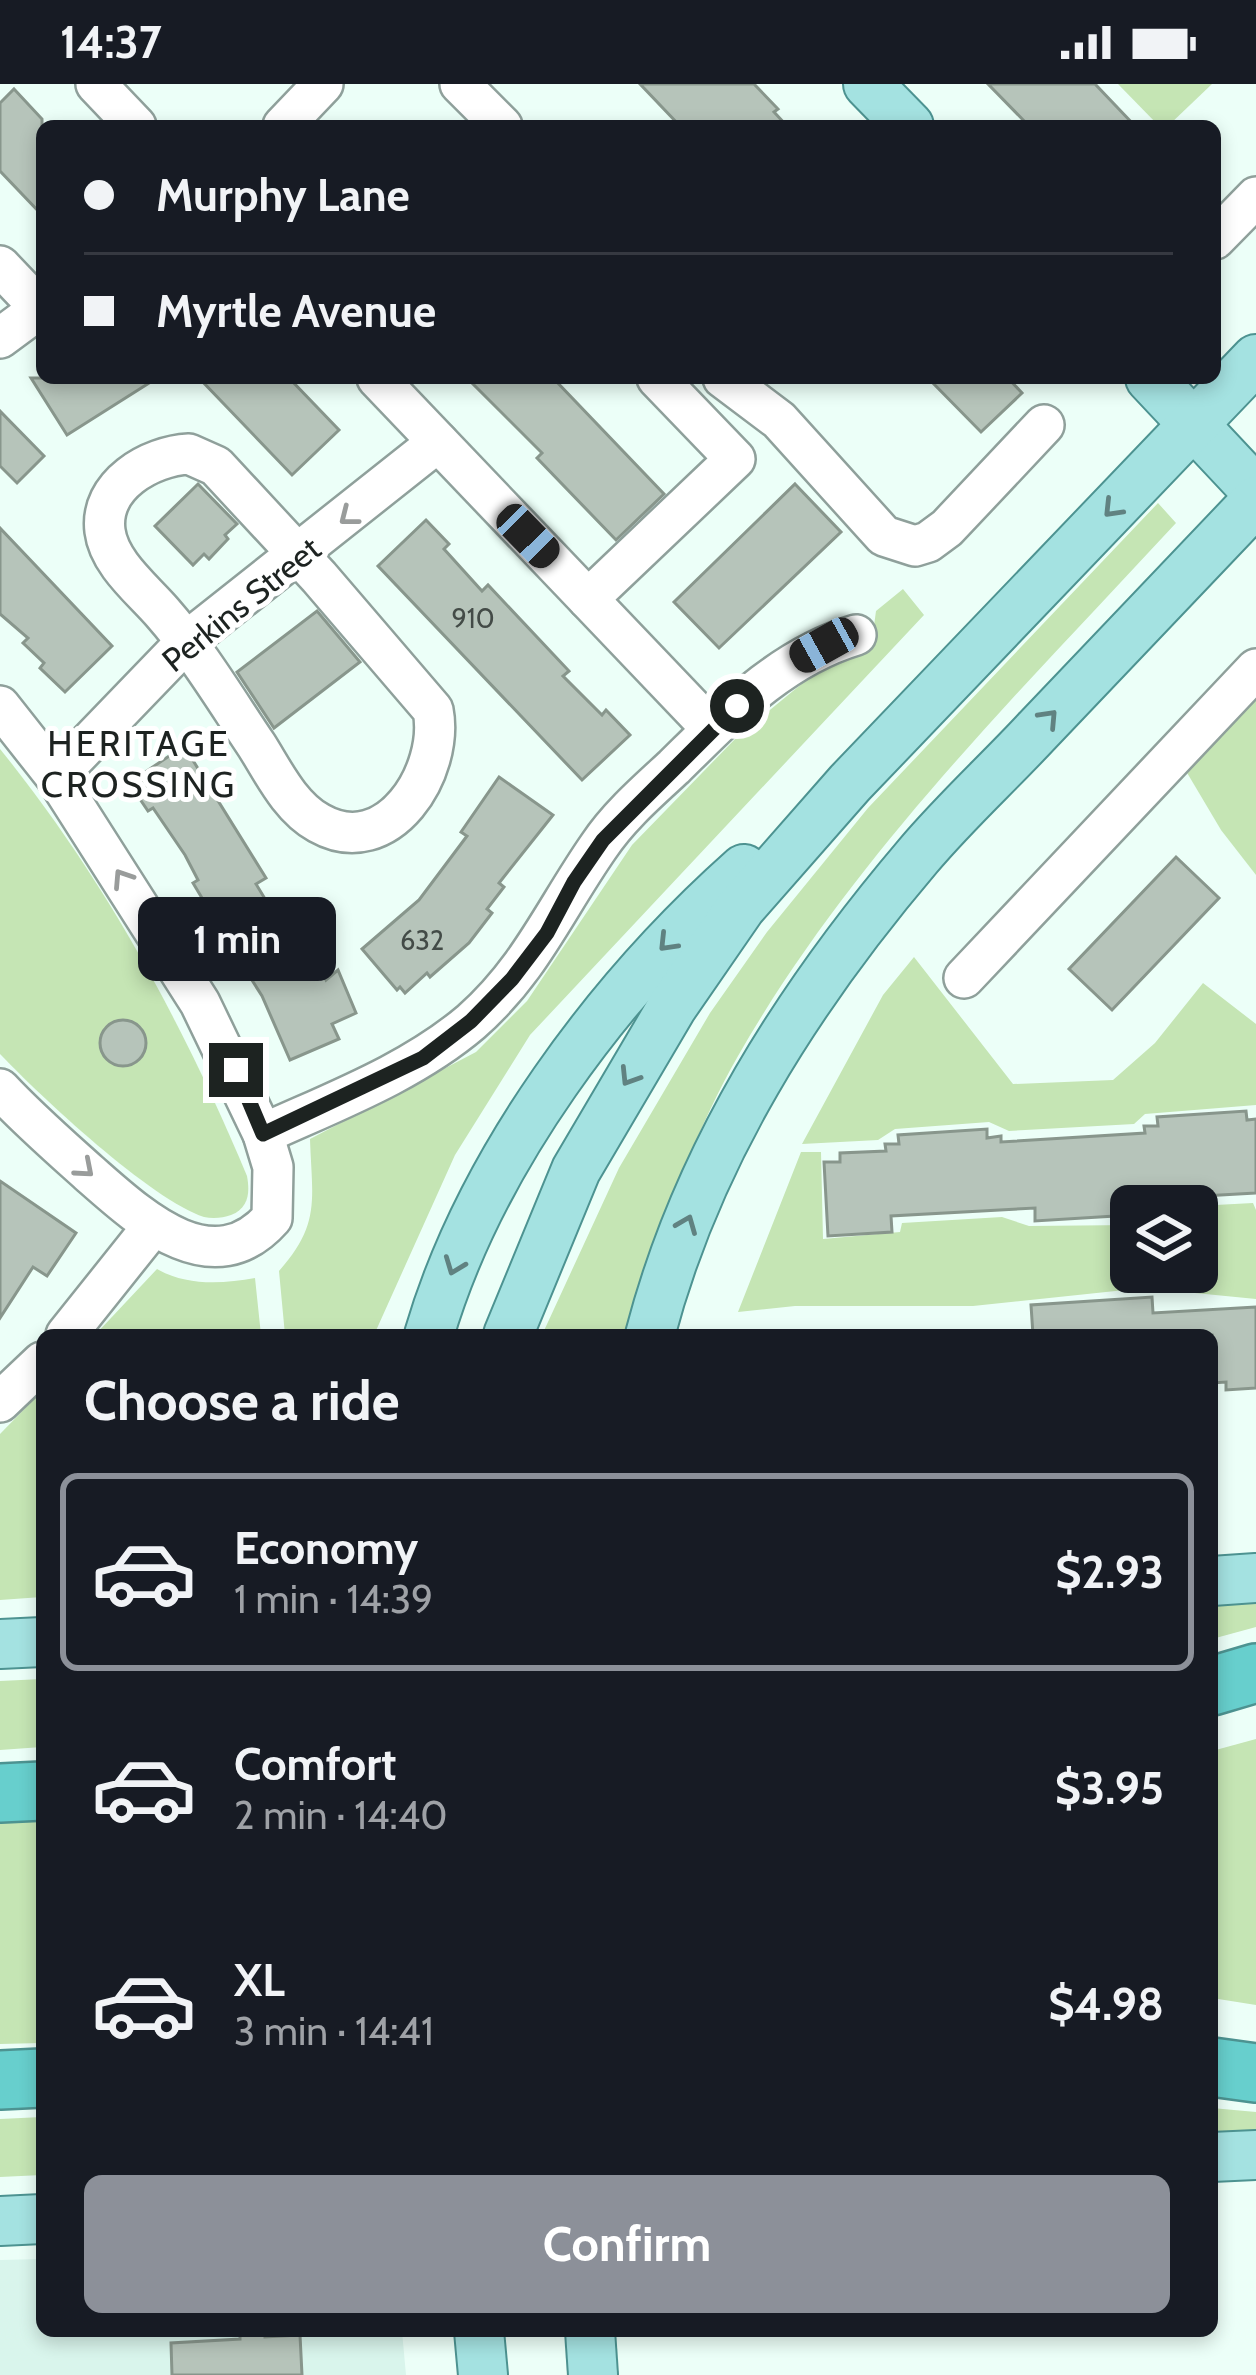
<!DOCTYPE html>
<meta charset="utf-8">
<style>
body{margin:0;font-family:Cabin,sans-serif;background:#20242c;color:#f1f3f6;height:100vh;display:flex;flex-direction:column;font-size:45px;white-space:nowrap}
*{box-sizing:border-box;margin:0}
p{font-size:39px;color:#9ea1a6}
.icon{flex:none;width:66px;height:66px;fill:none;stroke:currentColor;stroke-width:2;stroke-linecap:round;stroke-linejoin:round}
.map{position:relative;flex:1;overflow:hidden}
.side{position:absolute;left:36px;top:1245px;width:1182px;height:1008px;display:flex;flex-direction:column;background:#171b24;border-radius:18px;box-shadow:0 6px 18px #0003}
.side>*{flex:none}
.guide{position:absolute;left:36px;top:36px;width:1185px;height:264px;border-radius:18px;box-shadow:0 6px 18px #0003;display:grid;align-content:center;height:264px;padding:0 48px;background:#171b24}
.tools{position:absolute;left:1110px;top:1101px;display:grid;gap:24px}
.tools a{display:grid;place-items:center;width:108px;height:108px;border-radius:18px;background:#171b24;box-shadow:0 6px 18px #0003;font-size:60px}
.end{position:absolute;width:54px;height:54px;margin:-27px;border:15px solid #1d2321;background:#fff;box-shadow:0 0 0 6px #fff}
.from{border-radius:50%}
.bubble{position:absolute;height:84px;border-radius:18px;background:#171b24;box-shadow:0 6px 18px #0003;font-size:39px;font-weight:700;line-height:84px;text-align:center}
.car{position:absolute;width:36px;height:72px;margin:-36px -18px;border-radius:15px;box-shadow:0 0 9px 3px #0007;background:linear-gradient(#222 24%,#8ab4d8 0 40%,#222 0 76%,#8ab4d8 0 86%,#222 0)}
.guide b{display:flex;align-items:center;gap:42px;height:114px;font-size:45px}
.guide b+b{border-top:3px solid #363941}
.guide i{width:30px;height:30px;background:#f1f3f6}
ul{padding:0;list-style:none}
li{display:flex;align-items:center;gap:36px;height:198px;margin:0 24px 18px;padding:0 24px;border:6px solid transparent;border-radius:18px}
li div{flex:1}
li b{display:block;font-size:45px}
li em{font-style:normal;font-weight:700}
li.selected{border-color:#8c9099}
li>.icon{width:108px;height:108px;stroke-width:1.5}
h2{padding:0 48px;font-size:54px;line-height:144px}
.primary-button{display:flex;gap:24px;margin-top:auto;padding:24px 48px}
.primary-button a{flex:1;height:138px;border-radius:18px;background:#8c9099;color:#fff;font-size:48px;font-weight:700;line-height:138px;text-align:center}
.status{display:flex;justify-content:space-between;align-items:center;height:84px;padding:0 60px;background:#171b24;direction:ltr}
.status svg{height:33px;fill:currentColor}
.map>svg:first-child{display:block}
.built{fill:#d9f5ec}
.green{fill:#c5e5b4}
.building{fill:#b6c4ba;stroke:#88968c;stroke-width:3}
.lines{fill:none;stroke-linecap:round;stroke-linejoin:round}
.minor-casing{stroke:#8fa09b;stroke-width:44}
.major-casing{stroke:#4d9391;stroke-width:52}
.highway-casing{stroke:#4d9391;stroke-width:62}
.minor{stroke:#fff;stroke-width:39}
.major{stroke:#a4e2e1;stroke-width:48}
.highway{stroke:#67cfcd;stroke-width:57}
.oneway{stroke:#608281}
.oneway2{stroke:#999c9b}
.route{stroke:#1d2321;stroke-width:15}
.labels{text-anchor:middle;dominant-baseline:central;stroke-width:10;stroke-linejoin:round;paint-order:stroke}
.number-label{font-size:27px;fill:#434b47}
.street-label{font-size:33px;fill:#1d2321;stroke:#fff}
.neighbourhood-label{font-size:36px;letter-spacing:3px;fill:#1d2321;stroke:#fff}
</style>
<div class="status"><b>14:37</b><svg viewBox="0 0 49 12"><path d="M0 12V9h3v3zM5 12V6h3v6zM10 12V3h3v9zM15 12V0h3v12zM26 1h20v11H26zM47 4h2v5h-2z"/></svg></div>
<div class="map">
<svg width="1256" height="2291" viewBox="0 0 1256 2291">
<rect width="100%" height="100%" fill="#ecfff8"/>
<polygon class="built" points="42,2175 42,2247 402,2247 406,2291 0,2291 0,2176"/>
<g class="green">
<polygon points="1118,0 1212,0 1168,42 1159,42"/>
<path d="M1158,419L1176,439C1020,608 853,771 738,972C688,1059 658,1157 626,1251H542L619,1084L710,929L767,848L868,724Z"/>
<path d="M903,505L924,531L530,951L455,1071L374,1251H285L279,1187C321,1140 312,1115 310,1055L476,968L527,917L632,761L737,653L810,593L871,564L876,527Z"/>
<polygon points="1256,595 1256,791 1221,746 1186,687"/>
<path d="M0,665C103,792 184,941 247,1092C250,1108 249,1124 231,1131C223,1134 213,1135 204,1133C151,1116 40,1012 0,970Z"/>
<polygon points="914,873 1013,1000 1113,996 1155,959 1203,899 1256,940 1256,1021 1145,1030 1134,1040 1009,1047 989,1038 895,1045 878,1056 802,1060 883,911"/>
<polygon points="801,1068 821,1068 823,1155 900,1148 902,1139 1002,1133 1029,1142 1131,1141 1131,1188 1197,1188 1197,1122 1253,1119 1256,1126 1256,1215 1144,1204 973,1222 795,1222 738,1228"/>
<path d="M157,1185C187,1202 222,1200 255,1194L261,1251H95Z"/>
<polygon points="42,1307 42,1513 0,1516 0,1350"/>
<polygon points="1256,1516 1256,1543 1212,1555 1212,1518"/>
<polygon points="42,1595 42,1663 0,1666 0,1597"/>
<polygon points="1256,1655 1256,1921 1212,1914 1212,1667"/>
<polygon points="42,1732 42,1959 0,1960 0,1734"/>
<polygon points="1212,2024 1256,2028 1256,2048 1212,2051"/>
<polygon points="42,2033 42,2091 0,2093 0,2035"/>
</g>
<g class="building">
<polygon points="640,0 754,0 778,25 774,28 787,42 680,42"/>
<polygon points="988,0 1095,0 1135,42 1029,42"/>
<polygon points="14,5 42,35 42,131 0,87 0,19"/>
<polygon points="31,294 157,294 67,351"/>
<polygon points="199,294 289,294 339,346 292,391"/>
<polygon points="467,294 553,294 664,410 616,456 537,374 542,369"/>
<polygon points="928,294 1008,294 1022,309 981,348"/>
<polygon points="0,327 44,372 17,399 0,382"/>
<polygon points="198,400 237,440 225,451 228,455 209,475 204,470 193,481 155,442"/>
<polygon points="795,400 841,448 719,564 674,518"/>
<polygon points="426,436 449,460 444,465 482,507 488,501 569,587 563,592 602,631 606,626 630,651 582,696 378,482"/>
<polygon points="0,444 112,562 65,608 40,584 44,579 23,559 28,554 0,530"/>
<polygon points="317,527 360,578 274,644 237,588"/>
<polygon points="184,662 266,794 256,800 308,886 319,880 326,896 338,886 356,929 332,940 339,955 290,976 262,912 243,882 237,885 224,863 229,859 193,799 198,796 185,771 153,724 148,727 129,699"/>
<polygon points="499,693 553,731 499,799 504,803 487,825 492,829 469,859 430,893 427,889 405,909 400,903 397,906 362,865 419,816 467,752 461,748"/>
<polygon points="1176,773 1219,814 1112,926 1069,885"/>
<circle cx="123" cy="959" r="23"/>
<polygon points="1246,1027 1247,1036 1256,1035 1256,1109 1150,1115 1150,1122 1131,1122 1131,1131 1035,1137 1035,1124 891,1132 892,1148 828,1152 824,1078 840,1078 840,1069 886,1067 885,1060 899,1060 898,1051 987,1045 987,1054 1001,1052 1001,1058 1145,1049 1144,1042 1158,1042 1157,1033"/>
<polygon points="0,1097 76,1149 47,1192 33,1183 0,1234"/>
<polygon points="1152,1213 1153,1229 1256,1223 1256,1304 1226,1306 1226,1298 1212,1299 1212,1251 1033,1251 1031,1221"/>
<polygon points="240,2247 265,2247 265,2253 300,2251 302,2291 172,2291 171,2259 240,2255"/>
</g>
<g class="lines">
<defs>
<g id="minor">
<polyline points="96,0 136,42"/>
<polyline points="460,0 502,42"/>
<polyline points="283,42 323,0"/>
<polyline points="1215,155 1256,113"/>
<polyline points="0,182 40,224"/>
<polyline points="0,254 42,223"/>
<polyline points="377,294 712,645"/>
<polyline points="723,294 779,336 884,452 915,462 928,458 947,444 1044,341"/>
<path d="M189,370L216,382L319,493L433,626C445,687 388,778 319,739C290,723 274,689 257,662C226,616 198,569 162,528C142,505 109,479 105,447C99,401 150,372 189,370Z"/>
<polyline points="588,515 735,375 657,294"/>
<path d="M0,622L56,693L200,919L263,1050L273,1083L272,1134C212,1202 139,1133 89,1089C59,1062 28,1035 0,1005"/>
<polyline points="56,693 187,557 438,358"/>
<polyline points="964,894 1256,585"/>
<path d="M263,1050C333,1018 411,989 471,938C531,885 555,825 599,762C619,732 648,707 674,683C729,629 780,574 856,551"/>
<polyline points="66,1251 153,1142"/>
<polyline points="0,1318 42,1278"/>
</g>
<g id="major">
<polyline points="868,0 909,42"/>
<polyline points="1150,294 1256,407"/>
<path d="M429,1251C480,1077 609,905 744,785"/>
<polyline points="508,1251 576,1086 672,923 741,823 850,699 1256,275"/>
<path d="M650,1251C697,1071 798,913 918,772C955,728 998,689 1037,647C1110,570 1183,493 1256,417"/>
<polyline points="1212,1497 1256,1494"/>
<polyline points="0,1560 42,1558"/>
<polyline points="1212,2073 1256,2071"/>
<polyline points="0,2137 42,2135"/>
<polyline points="479,2247 483,2291"/>
<polyline points="590,2247 593,2291"/>
</g>
<g id="highway">
<polyline points="1212,1602 1256,1589"/>
<polyline points="0,1709 42,1707"/>
<polyline points="1212,1983 1256,1989"/>
<polyline points="0,1996 42,1994"/>
</g>
</defs>
<use href="#minor" class="minor-casing"/>
<use href="#major" class="major-casing"/>
<use href="#highway" class="highway-casing"/>
<use href="#minor" class="minor"/>
<use href="#major" class="major"/>
<use href="#highway" class="highway"/>
</g>
<defs><path id="oneway-chevron" d="M-2-3.5L2.5 0L-2 3.5" fill="none" stroke-width="1.6" stroke-linecap="round" stroke-linejoin="round" transform="scale(3)"/></defs>
<g class="oneway">
<use href="#oneway-chevron" transform="translate(1112 425) rotate(134)"/>
<use href="#oneway-chevron" transform="translate(1049 634) rotate(-47)"/>
<use href="#oneway-chevron" transform="translate(667 859) rotate(134)"/>
<use href="#oneway-chevron" transform="translate(629 993) rotate(122)"/>
<use href="#oneway-chevron" transform="translate(687 1140) rotate(-68)"/>
<use href="#oneway-chevron" transform="translate(454 1182) rotate(111)"/>
</g>
<g class="oneway2">
<use href="#oneway-chevron" transform="translate(348 433) rotate(142)"/>
<use href="#oneway-chevron" transform="translate(122 794) rotate(-123)"/>
<use href="#oneway-chevron" transform="translate(85 1085) rotate(41)"/>
</g>
<g class="lines">
<polyline class="route" points="236,986 263,1050 423,974 471,937 512,895 547,849 574,798 603,756 737,622"/>
</g>
<g class="labels">
<g class="number-label">
<text x="473" y="534">910</text>
<text x="422" y="856">632</text>
</g>
<g class="street-label">
<text transform="translate(241 520) rotate(-39)">Perkins Street</text>
</g>
<g class="neighbourhood-label">
<text x="139" y="659">HERITAGE<tspan x="139" dy="41">CROSSING</tspan></text>
</g>
</g>
</svg>
<div class="tools">
<a><svg class="icon" aria-label="layers" viewBox="0 0 24 24"><path d="M12 4l9 5-9 5-9-5zM3 14l9 5 9-5"/></svg></a>
</div>
<i class="end from" style="left:737px;top:622px"></i>
<i class="end" style="left:236px;top:986px"></i>
<div class="bubble" style="left:138px;top:813px;width:198px">1 min</div>
<i class="car" style="left:528px;top:452px;rotate:136deg"></i>
<i class="car" style="left:824px;top:561px;rotate:241deg"></i>
<div class="guide">
<b><i class="from"></i>Murphy Lane</b>
<b><i></i>Myrtle Avenue</b>
</div>
<section class="side">
<h2>Choose a ride</h2>
<ul>
<li class="selected"><svg class="icon" aria-label="car" viewBox="0 0 24 24"><path d="M5 17H2v-5l4-1 3-4h7l3 4 3 1v5h-3M9 17h6M6 11h13"/><circle cx="7" cy="17" r="2"/><circle cx="17" cy="17" r="2"/></svg><div><b>Economy</b><p>1 min · 14:39</p></div><em>$2.93</em></li>
<li><svg class="icon" aria-label="car" viewBox="0 0 24 24"><path d="M5 17H2v-5l4-1 3-4h7l3 4 3 1v5h-3M9 17h6M6 11h13"/><circle cx="7" cy="17" r="2"/><circle cx="17" cy="17" r="2"/></svg><div><b>Comfort</b><p>2 min · 14:40</p></div><em>$3.95</em></li>
<li><svg class="icon" aria-label="car" viewBox="0 0 24 24"><path d="M5 17H2v-5l4-1 3-4h7l3 4 3 1v5h-3M9 17h6M6 11h13"/><circle cx="7" cy="17" r="2"/><circle cx="17" cy="17" r="2"/></svg><div><b>XL</b><p>3 min · 14:41</p></div><em>$4.98</em></li>
</ul>
<div class="primary-button"><a>Confirm</a></div>
</section>
</div>
